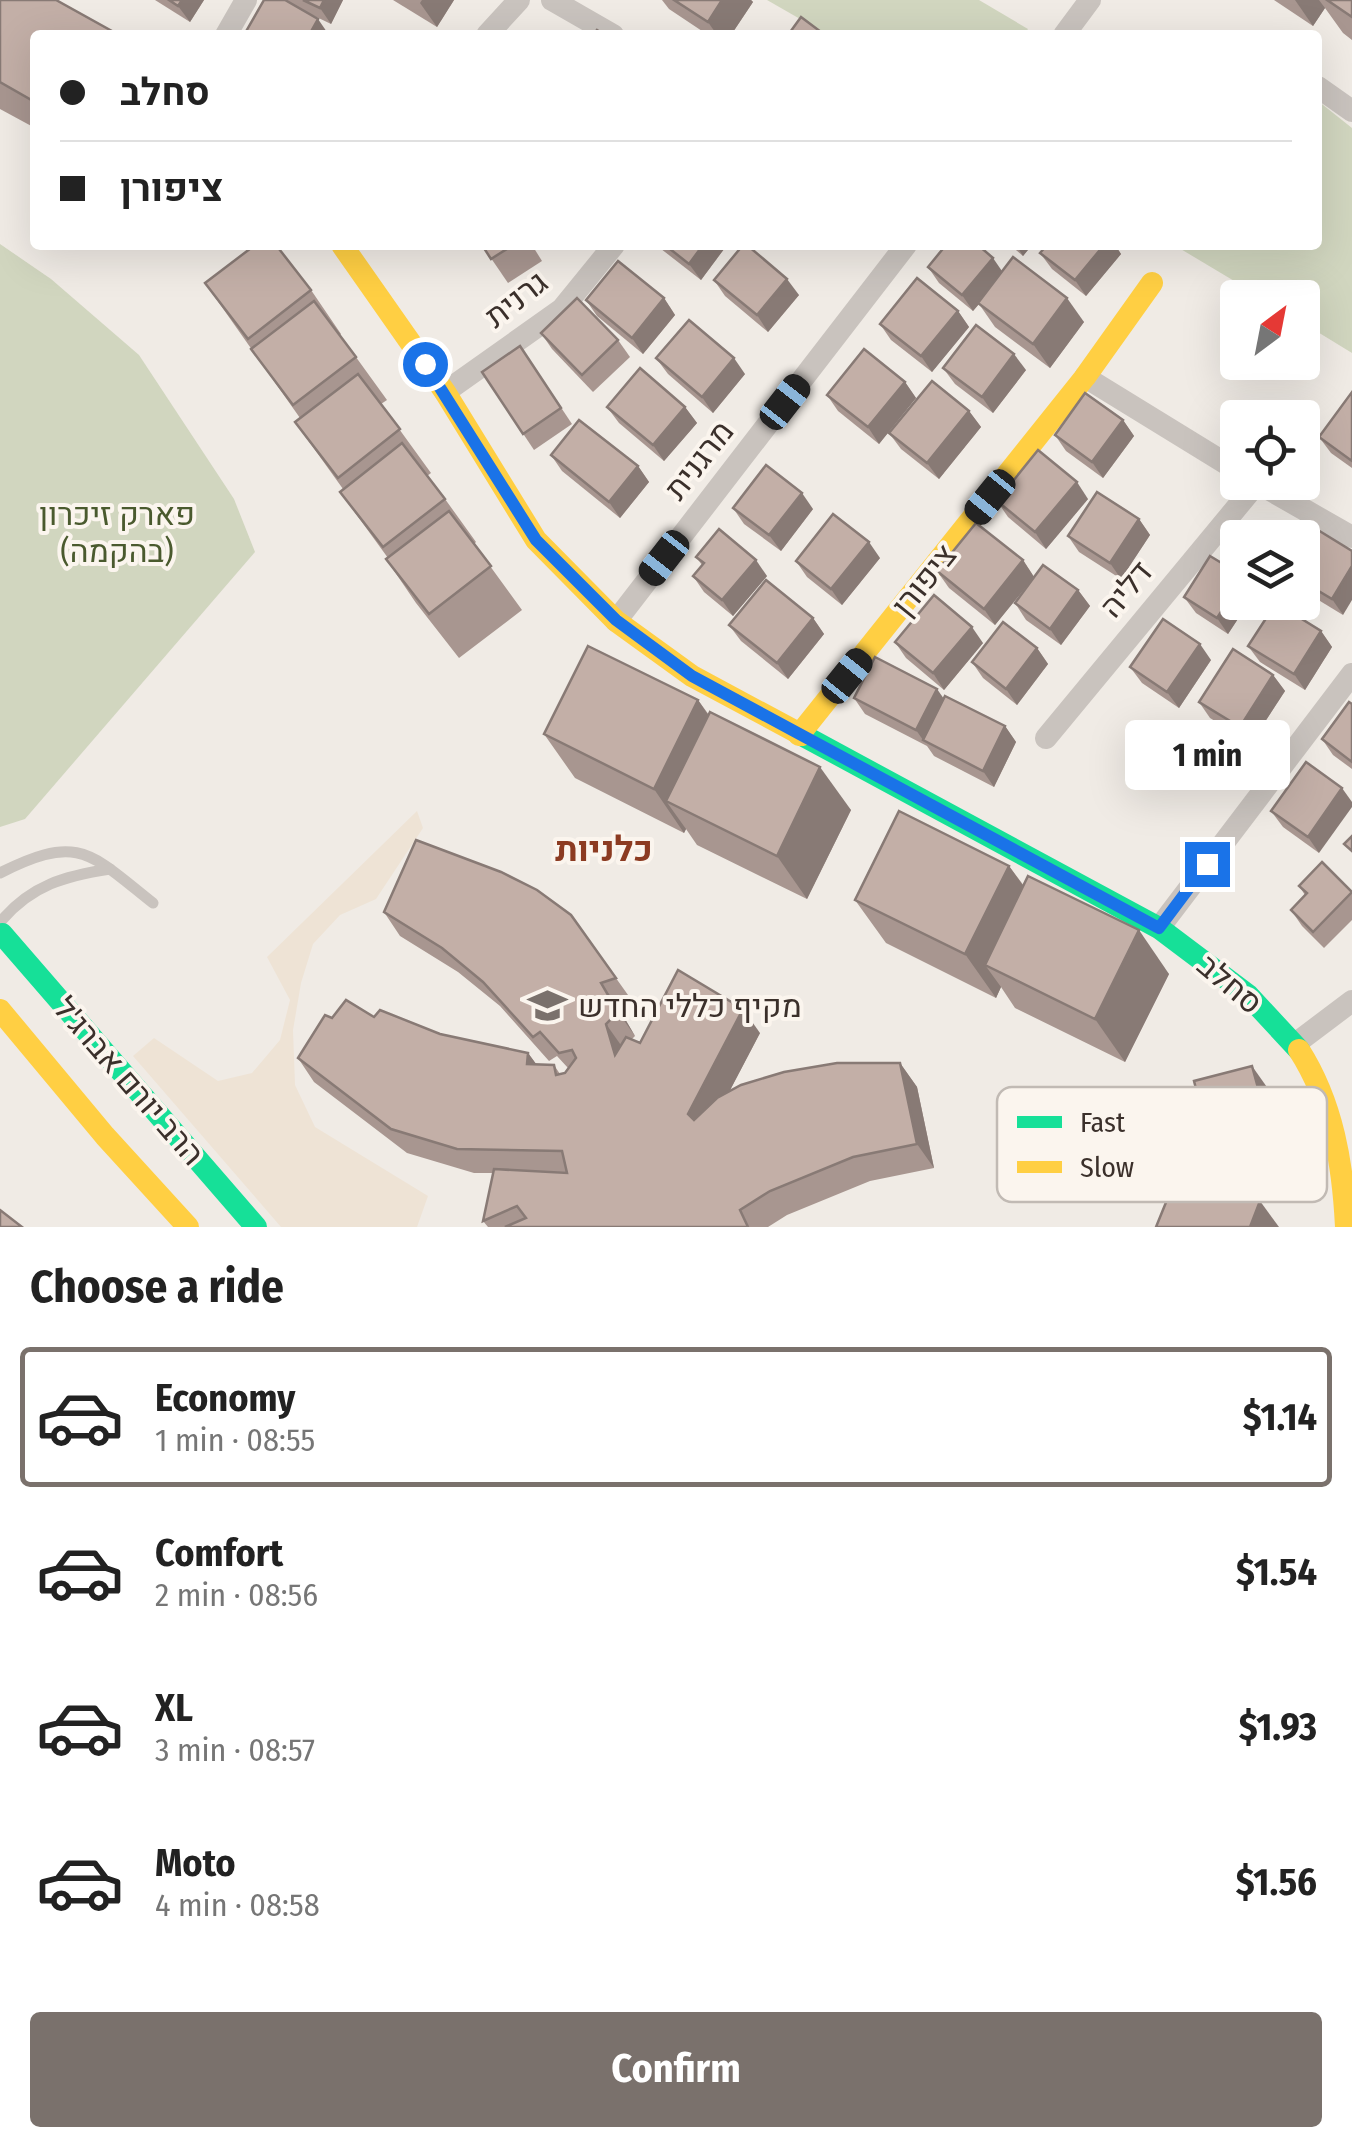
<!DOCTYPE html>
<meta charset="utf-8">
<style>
body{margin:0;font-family:"Fira Sans Condensed",Heebo,sans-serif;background:#f6f6f6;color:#222;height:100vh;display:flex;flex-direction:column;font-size:38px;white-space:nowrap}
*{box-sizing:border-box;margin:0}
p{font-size:32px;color:#767676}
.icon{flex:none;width:55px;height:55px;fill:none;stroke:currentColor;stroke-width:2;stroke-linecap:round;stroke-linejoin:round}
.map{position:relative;height:1227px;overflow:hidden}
.drawer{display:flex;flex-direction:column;background:#fff;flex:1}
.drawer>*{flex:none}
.top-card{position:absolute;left:30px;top:30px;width:1292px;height:220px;border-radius:10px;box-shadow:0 10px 40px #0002;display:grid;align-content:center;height:220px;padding:0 30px;background:#fff}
.needle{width:65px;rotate:32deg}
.tools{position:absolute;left:1220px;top:280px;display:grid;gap:20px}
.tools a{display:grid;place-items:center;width:100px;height:100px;border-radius:10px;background:#fff;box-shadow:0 10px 40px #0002;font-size:50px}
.end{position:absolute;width:45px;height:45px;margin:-22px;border:12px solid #1a73e8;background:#fff;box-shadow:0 0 0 5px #fff}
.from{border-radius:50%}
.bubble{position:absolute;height:70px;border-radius:10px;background:#fff;box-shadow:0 10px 40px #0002;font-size:32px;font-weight:700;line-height:70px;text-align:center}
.car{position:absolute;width:30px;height:60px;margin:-30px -15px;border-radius:12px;box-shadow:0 0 8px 2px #0007;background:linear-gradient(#222 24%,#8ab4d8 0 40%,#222 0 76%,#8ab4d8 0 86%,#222 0)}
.top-card b{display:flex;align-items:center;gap:35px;height:95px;font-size:38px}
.top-card b+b{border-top:2px solid #e0e0e0}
.top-card i{width:25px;height:25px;background:#222}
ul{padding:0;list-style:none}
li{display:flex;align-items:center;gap:30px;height:140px;margin:0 20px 15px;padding:0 10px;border:5px solid transparent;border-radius:10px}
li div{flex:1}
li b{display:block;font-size:38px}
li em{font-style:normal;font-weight:700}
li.selected{border-color:#7a716c}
li>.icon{width:90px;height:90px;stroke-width:1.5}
h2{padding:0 30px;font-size:45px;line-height:120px}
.action{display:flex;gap:20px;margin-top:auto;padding:20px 30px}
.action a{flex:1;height:115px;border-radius:10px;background:#7a716c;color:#fff;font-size:40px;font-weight:700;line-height:115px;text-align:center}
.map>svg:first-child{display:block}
.green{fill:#d1d6bf}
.plaza{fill:#eee3d5}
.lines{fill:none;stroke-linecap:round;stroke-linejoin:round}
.lane{stroke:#c9c3be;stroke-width:11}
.street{stroke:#c9c3be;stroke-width:22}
.fast{stroke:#16e098;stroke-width:22}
.slow{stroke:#ffcf43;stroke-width:22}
.wall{fill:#a89690}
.shaded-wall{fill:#887a75}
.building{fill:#c3afa7;stroke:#887a75;stroke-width:2.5}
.route{stroke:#1a73e8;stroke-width:12}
.labels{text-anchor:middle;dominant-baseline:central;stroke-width:8;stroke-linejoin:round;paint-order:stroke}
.street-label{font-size:32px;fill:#3b302b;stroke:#fbf5ee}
.park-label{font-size:32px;fill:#4a5a2e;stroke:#fbf5ee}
.poi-label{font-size:32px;fill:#3b302b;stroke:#fbf5ee;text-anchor:start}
.neighbourhood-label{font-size:35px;font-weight:bold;fill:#8c3b22;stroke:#fbf5ee}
.key{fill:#fbf5ee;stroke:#c1bab4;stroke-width:2.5}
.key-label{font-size:28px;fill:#3b302b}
</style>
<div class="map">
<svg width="1352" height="1227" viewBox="0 0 1352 1227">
<rect width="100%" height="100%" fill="#f0ebe5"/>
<g class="green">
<polygon points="767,0 979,0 1028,29 1024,35 828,35"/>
<polygon points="1318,101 1352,128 1352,353 1303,323 1302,298 1261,297 1174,245 1318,245"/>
<polygon points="0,244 51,279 139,355 234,499 255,552 25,819 0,827"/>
</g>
<polygon class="plaza" points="417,811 423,828 376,899 340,915 313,944 301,983 293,1030 295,1085 315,1127 428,1196 417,1227 281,1227 133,1056 154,1038 218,1081 252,1073 280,1040 290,1000 267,957"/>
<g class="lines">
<g class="lane">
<path d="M0,873C79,833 90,853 153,903"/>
<path d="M2,920C32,885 65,876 110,869"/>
</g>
<g class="street">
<polyline points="552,0 613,35"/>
<polyline points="226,35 246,0"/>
<polyline points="487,35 519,0"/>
<polyline points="1064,35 1090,0"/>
<polyline points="1318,87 1352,111"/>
<polyline points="1085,377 1238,471"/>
<polyline points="445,392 562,309 614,245"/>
<polyline points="1256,482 1352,537"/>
<polyline points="616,621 906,245"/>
<polyline points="1046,738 1257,483"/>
<polyline points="1159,928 1352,674"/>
<polyline points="1295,1044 1352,1001"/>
</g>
<g class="fast">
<polyline points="802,735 1159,928 1248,995 1299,1050"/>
<polyline points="2,934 256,1227"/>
</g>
<g class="slow">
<polyline points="342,245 445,392 536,540 616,621 692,676 802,735"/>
<polyline points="799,735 1085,377 1152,283"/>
<polyline points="0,1010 105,1136 188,1227"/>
<path d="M1299,1050C1333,1103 1343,1165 1346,1227"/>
</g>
</g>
<g class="wall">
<polygon points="0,0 35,35 35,128 0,109"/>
<polygon points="155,0 204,0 190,22"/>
<polygon points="264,0 343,0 331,24 302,10"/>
<polygon points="393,0 454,0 437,27"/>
<polygon points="662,0 751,0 753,2 731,35 708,35 669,9"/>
<polygon points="1274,0 1352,0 1352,40 1343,33 1325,8 1313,26"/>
<polygon points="482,245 532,245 542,261 508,283"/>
<polygon points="656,245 727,245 701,280"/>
<polygon points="1010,245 1032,245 1023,256"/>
<polygon points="1047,245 1115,245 1121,254 1086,296 1052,269 1040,253"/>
<polygon points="928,267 1002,271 1084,322 1050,368 995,327 979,304 973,311 939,283"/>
<polygon points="714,280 799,295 768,332 725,296"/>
<polygon points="205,283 311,290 341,334 340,335 387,400 381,404 431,473 427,476 445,499 476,542 474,544 522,610 459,658 416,603 386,559 388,558 340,492 343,489 295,422 300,418"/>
<polygon points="664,298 675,315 643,354 597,316 586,300"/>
<polygon points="958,311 969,327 932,372 891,340 880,324"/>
<polygon points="541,333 618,340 630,357 593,392 552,349"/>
<polygon points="520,346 572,424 534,450 482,372"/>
<polygon points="656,358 745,374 713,413 668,374"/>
<polygon points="943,368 1026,370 993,413 955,384"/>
<polygon points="905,382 916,398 879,444 838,411 827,395"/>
<polygon points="1352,392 1352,468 1331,453 1319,437"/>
<polygon points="607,407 685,407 697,423 664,461 619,423"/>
<polygon points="969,411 981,427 939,479 901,449 889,433"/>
<polygon points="1123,420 1134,436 1103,478 1066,451 1055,435"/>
<polygon points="551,455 638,466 649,482 620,518 562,471"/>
<polygon points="1088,499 1046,549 1008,517 997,501"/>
<polygon points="733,508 813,509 781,551 744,524"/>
<polygon points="1139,519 1150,535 1121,579 1079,552 1068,536"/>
<polygon points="1302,545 1343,615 1302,590"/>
<polygon points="696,557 767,576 733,616 704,592 693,576 702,565"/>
<polygon points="880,558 842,605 807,577 796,561"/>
<polygon points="1023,560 1034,577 995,625 949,588 937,571"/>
<polygon points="1078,590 1090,606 1061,645 1026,620 1015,603"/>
<polygon points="1184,597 1238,602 1249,602 1228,634 1196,613"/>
<polygon points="813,618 824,634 788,679 741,641 729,625"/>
<polygon points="1321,631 1332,647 1305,690 1260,662 1248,646"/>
<polygon points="895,642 983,643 944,690 906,658"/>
<polygon points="1037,648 1048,664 1017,705 983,678 972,662"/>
<polygon points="1211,660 1179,708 1142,683 1130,667"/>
<polygon points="1273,675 1285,691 1251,743 1210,718 1199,702"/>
<polygon points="854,698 944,698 1005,726 1016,742 994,787 934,756 927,746 865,714"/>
<polygon points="698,700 709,715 851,810 807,899 697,845 686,829 684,833 575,778 544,734"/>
<polygon points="1352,704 1352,769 1333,755 1322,739"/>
<polygon points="1306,762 1319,853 1283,827 1271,811"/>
<polygon points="1009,866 1024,886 1169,974 1125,1062 1015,1008 1001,987 996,998 886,943 855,900"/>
<polygon points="1299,886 1352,892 1352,920 1324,948 1302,926 1291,910 1305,895"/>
<polygon points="384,912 571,915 633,1002 618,1007 635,1036 631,1040 640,1043 760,1033 729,1092 900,1063 917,1087 934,1168 870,1181 787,1215 768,1227 488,1227 483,1221 493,1173 474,1173 407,1153 314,1082 298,1058 332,1018 374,1017 440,1034 528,1053 536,1064 554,1065 560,1074 565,1073 568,1068 557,1056 549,1061 500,1006 458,972 400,936"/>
<polygon points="1269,1090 1283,1145 1225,1160 1208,1136"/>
</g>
<g class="shaded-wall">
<polygon points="182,0 204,0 190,22 178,6"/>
<polygon points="324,0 343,0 331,24 320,8"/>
<polygon points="422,0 454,0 437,27 420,3"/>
<polygon points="722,0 751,0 753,2 731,35 717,35 708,22"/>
<polygon points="1295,0 1319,0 1325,8 1313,26"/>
<polygon points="318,19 329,35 309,35"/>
<polygon points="703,245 727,245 701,280 689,264"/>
<polygon points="1016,245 1032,245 1023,256"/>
<polygon points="1104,245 1115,245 1121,254 1086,296 1075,280"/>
<polygon points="993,258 1004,274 973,311 962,295"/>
<polygon points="787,279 799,295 768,332 757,315"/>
<polygon points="664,298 675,315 643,354 632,338"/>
<polygon points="1067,298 1084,322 1050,368 1033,344"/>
<polygon points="958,311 969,327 932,372 921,356"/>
<polygon points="1014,354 1026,370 993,413 982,397"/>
<polygon points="734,358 745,374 713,413 702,397"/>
<polygon points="905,382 916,398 879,444 868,427"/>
<polygon points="685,407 697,423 664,461 653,445"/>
<polygon points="969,411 981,427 939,479 927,463"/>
<polygon points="1123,420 1134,436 1103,478 1092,462"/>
<polygon points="638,466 649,482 620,518 609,502"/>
<polygon points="1077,482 1088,499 1046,549 1035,532"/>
<polygon points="802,493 813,509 781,551 769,535"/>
<polygon points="1139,519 1150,535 1121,579 1110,563"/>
<polygon points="869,542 880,558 842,605 831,589"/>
<polygon points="756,560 767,576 733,616 722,600"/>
<polygon points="1023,560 1034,577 995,625 984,609"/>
<polygon points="1352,566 1352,600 1343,615 1332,599"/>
<polygon points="1238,586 1238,602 1249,602 1228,634 1217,618"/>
<polygon points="1078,590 1090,606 1061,645 1050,629"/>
<polygon points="813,618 824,634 788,679 777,663"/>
<polygon points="972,627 983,643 944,690 933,673"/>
<polygon points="1321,631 1332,647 1305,690 1294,674"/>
<polygon points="1200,644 1211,660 1179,708 1167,692"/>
<polygon points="1037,648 1048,664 1017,705 1006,689"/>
<polygon points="1273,675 1285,691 1251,743 1240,727"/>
<polygon points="937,689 949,706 923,740 916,730"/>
<polygon points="698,700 728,744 666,801 686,829 684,833 654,789"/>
<polygon points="1005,726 1016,742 994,787 983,771"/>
<polygon points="820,767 851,810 807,899 777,856"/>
<polygon points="1342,788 1352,802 1352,807 1319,853 1308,837"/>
<polygon points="1009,866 1040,909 985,965 1001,987 996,998 965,954"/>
<polygon points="1139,930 1169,974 1125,1062 1095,1019"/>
<polygon points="601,983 618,1007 635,1036 618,1012"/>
<polygon points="743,1009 760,1033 705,1138 688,1114"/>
<polygon points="606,1024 623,1048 615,1055"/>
<polygon points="528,1053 545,1076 527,1064"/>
<polygon points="900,1063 917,1087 934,1168 917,1144"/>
<polygon points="1252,1066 1269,1090 1283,1145 1267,1121"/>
<polygon points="1260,1201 1279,1227 1250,1227"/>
</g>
<g class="building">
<polygon points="0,0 56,0 119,35 35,35 35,102 0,82"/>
<polygon points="169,0 182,0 178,6"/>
<polygon points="264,0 285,0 318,19 309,35 244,35"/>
<polygon points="303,0 324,0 320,8"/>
<polygon points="674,0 722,0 708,22"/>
<polygon points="1327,0 1352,0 1352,17"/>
<polygon points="801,17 825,35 788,35"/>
<polygon points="597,30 605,35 593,35"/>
<polygon points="255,245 276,245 311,290 248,339 205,283"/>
<polygon points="482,245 513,245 491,259"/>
<polygon points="665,245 703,245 689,264"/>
<polygon points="743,245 747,245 787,279 757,315 714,280"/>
<polygon points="946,245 978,245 993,258 962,295 928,267"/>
<polygon points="1047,245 1104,245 1075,280 1040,253"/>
<polygon points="1013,257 1067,298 1033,344 978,303"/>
<polygon points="618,261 664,298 632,338 586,300"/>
<polygon points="917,278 958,311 921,356 880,324"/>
<polygon points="577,298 618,340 582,375 541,333"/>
<polygon points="314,301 356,357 293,405 251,349"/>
<polygon points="689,320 734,358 702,397 656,358"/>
<polygon points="976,325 1014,354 982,397 943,368"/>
<polygon points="520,346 561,408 523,434 482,372"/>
<polygon points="864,349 905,382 868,427 827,395"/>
<polygon points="640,368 685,407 653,445 607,407"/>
<polygon points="358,374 400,429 338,478 295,422"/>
<polygon points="932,381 969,411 927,463 889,433"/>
<polygon points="1352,392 1352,461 1319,437"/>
<polygon points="1085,393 1123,420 1092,462 1055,435"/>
<polygon points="579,420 638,466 609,502 551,455"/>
<polygon points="402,443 445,499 383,547 340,492"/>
<polygon points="1038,450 1077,482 1035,532 997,501"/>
<polygon points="766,465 802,493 769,535 733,508"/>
<polygon points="1097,492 1139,519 1110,563 1068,536"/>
<polygon points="449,511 491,566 429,614 386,559"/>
<polygon points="833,514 869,542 831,589 796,561"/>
<polygon points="976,523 1023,560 984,609 937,571"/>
<polygon points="1313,527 1352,551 1352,566 1332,599 1302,581 1302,545"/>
<polygon points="719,529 756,560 722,600 693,576 704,563 696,557"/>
<polygon points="1210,556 1238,573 1238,586 1217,618 1184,597"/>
<polygon points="1043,565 1078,590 1050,629 1015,603"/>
<polygon points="766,580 813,618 777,663 729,625"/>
<polygon points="934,595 972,627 933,673 895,642"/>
<polygon points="1276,603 1321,631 1294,674 1248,646"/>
<polygon points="1163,619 1200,644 1167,692 1130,667"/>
<polygon points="1003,622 1037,648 1006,689 972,662"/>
<polygon points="588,646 698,700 654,789 544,734"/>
<polygon points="1233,649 1273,675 1240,727 1199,702"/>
<polygon points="875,657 937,689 916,730 854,698"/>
<polygon points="945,696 1005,726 983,771 923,740"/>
<polygon points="1349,702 1352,704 1352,762 1322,739"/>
<polygon points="710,712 820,767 777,856 666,801"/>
<polygon points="1306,762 1342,788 1308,837 1271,811"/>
<polygon points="899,811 1009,866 965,954 855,900"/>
<polygon points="1352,836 1352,851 1344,844"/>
<polygon points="416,840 501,872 537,890 571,915 616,978 601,983 618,1012 606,1024 615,1055 626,1037 640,1043 678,970 743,1009 688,1114 694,1120 717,1098 741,1085 784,1072 837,1063 900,1063 917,1144 853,1157 770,1191 740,1210 748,1227 505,1227 526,1218 517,1206 483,1221 494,1169 567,1173 562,1151 457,1149 391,1129 298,1058 325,1015 332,1018 346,1000 374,1017 380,1010 440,1034 528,1053 527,1064 554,1065 556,1075 565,1073 576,1058 572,1050 559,1053 540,1032 533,1037 483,982 442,948 384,912"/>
<polygon points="1322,862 1352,892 1313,932 1291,910 1307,893 1299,886"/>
<polygon points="1028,876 1139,930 1095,1019 985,965"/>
<polygon points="1252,1066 1267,1121 1208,1136 1194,1081"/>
<polygon points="1180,1168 1260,1201 1250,1227 1156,1227"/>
<polygon points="0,1210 22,1227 0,1227"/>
</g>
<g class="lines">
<polyline class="route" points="425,364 536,540 616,620 692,676 1159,928 1207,864"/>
</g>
<defs>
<symbol id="school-bare" viewBox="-9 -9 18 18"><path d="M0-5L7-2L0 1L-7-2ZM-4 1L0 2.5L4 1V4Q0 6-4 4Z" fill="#7a716c" stroke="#fbf5ee" stroke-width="2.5" paint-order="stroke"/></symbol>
</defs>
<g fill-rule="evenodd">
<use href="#school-bare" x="520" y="978" width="55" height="55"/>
</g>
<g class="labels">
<g class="street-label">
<text transform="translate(516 299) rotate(-38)">גרנית</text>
<text transform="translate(699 460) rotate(-52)">מרגנית</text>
<text transform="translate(924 580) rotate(-51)">ציפורן</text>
<text transform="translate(1126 589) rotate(-50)">דליה</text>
<text transform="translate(1230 984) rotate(40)">סחלב</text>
<text transform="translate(129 1081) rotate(49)">הרב יורם אברג'ל</text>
</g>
<g class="park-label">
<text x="117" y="514">פארק זיכרון<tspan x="117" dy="37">(בהקמה)</tspan></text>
</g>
<g class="poi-label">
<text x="578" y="1006">מקיף כללי החדש</text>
</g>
<g class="neighbourhood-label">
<text x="604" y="849">כלניות</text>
</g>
</g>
<rect x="997" y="1087" width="330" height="115" rx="15" class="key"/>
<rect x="1017" y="1116" width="45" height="12" fill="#16e098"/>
<rect x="1017" y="1161" width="45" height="12" fill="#ffcf43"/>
<g class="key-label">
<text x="1080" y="1132">Fast</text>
<text x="1080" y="1177">Slow</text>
</g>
</svg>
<div class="tools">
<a><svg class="needle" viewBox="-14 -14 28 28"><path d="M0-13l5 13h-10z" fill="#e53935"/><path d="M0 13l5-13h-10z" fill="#767676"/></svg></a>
<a><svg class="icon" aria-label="locate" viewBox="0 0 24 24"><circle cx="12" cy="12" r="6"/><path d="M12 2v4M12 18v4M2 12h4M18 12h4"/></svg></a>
<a><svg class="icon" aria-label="layers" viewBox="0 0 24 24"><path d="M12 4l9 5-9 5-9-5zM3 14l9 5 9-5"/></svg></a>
</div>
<i class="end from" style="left:425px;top:364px"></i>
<i class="end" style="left:1207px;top:864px"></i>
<div class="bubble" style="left:1125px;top:720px;width:165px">1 min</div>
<i class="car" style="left:785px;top:402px;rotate:38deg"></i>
<i class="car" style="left:990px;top:497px;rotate:219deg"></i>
<i class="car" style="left:664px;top:558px;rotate:218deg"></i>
<i class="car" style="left:847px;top:676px;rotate:39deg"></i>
<div class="top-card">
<b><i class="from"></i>סחלב</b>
<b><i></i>ציפורן</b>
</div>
</div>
<section class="drawer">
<h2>Choose a ride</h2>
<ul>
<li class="selected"><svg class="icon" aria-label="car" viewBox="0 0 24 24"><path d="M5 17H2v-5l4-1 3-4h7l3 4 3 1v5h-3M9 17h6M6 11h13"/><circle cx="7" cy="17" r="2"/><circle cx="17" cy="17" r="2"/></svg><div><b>Economy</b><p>1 min · 08:55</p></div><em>$1.14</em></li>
<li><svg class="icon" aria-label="car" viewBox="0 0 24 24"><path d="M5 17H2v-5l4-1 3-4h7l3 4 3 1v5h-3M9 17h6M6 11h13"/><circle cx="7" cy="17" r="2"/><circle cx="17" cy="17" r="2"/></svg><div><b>Comfort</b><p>2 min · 08:56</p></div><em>$1.54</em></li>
<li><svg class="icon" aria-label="car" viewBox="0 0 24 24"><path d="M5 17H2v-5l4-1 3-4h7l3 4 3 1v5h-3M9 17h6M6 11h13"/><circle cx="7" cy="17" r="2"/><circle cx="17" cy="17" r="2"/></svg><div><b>XL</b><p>3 min · 08:57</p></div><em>$1.93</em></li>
<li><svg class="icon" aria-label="car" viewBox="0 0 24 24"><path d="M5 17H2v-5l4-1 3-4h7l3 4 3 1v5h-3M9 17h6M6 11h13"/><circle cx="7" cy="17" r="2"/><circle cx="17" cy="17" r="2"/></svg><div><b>Moto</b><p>4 min · 08:58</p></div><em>$1.56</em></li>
</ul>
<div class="action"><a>Confirm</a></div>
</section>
